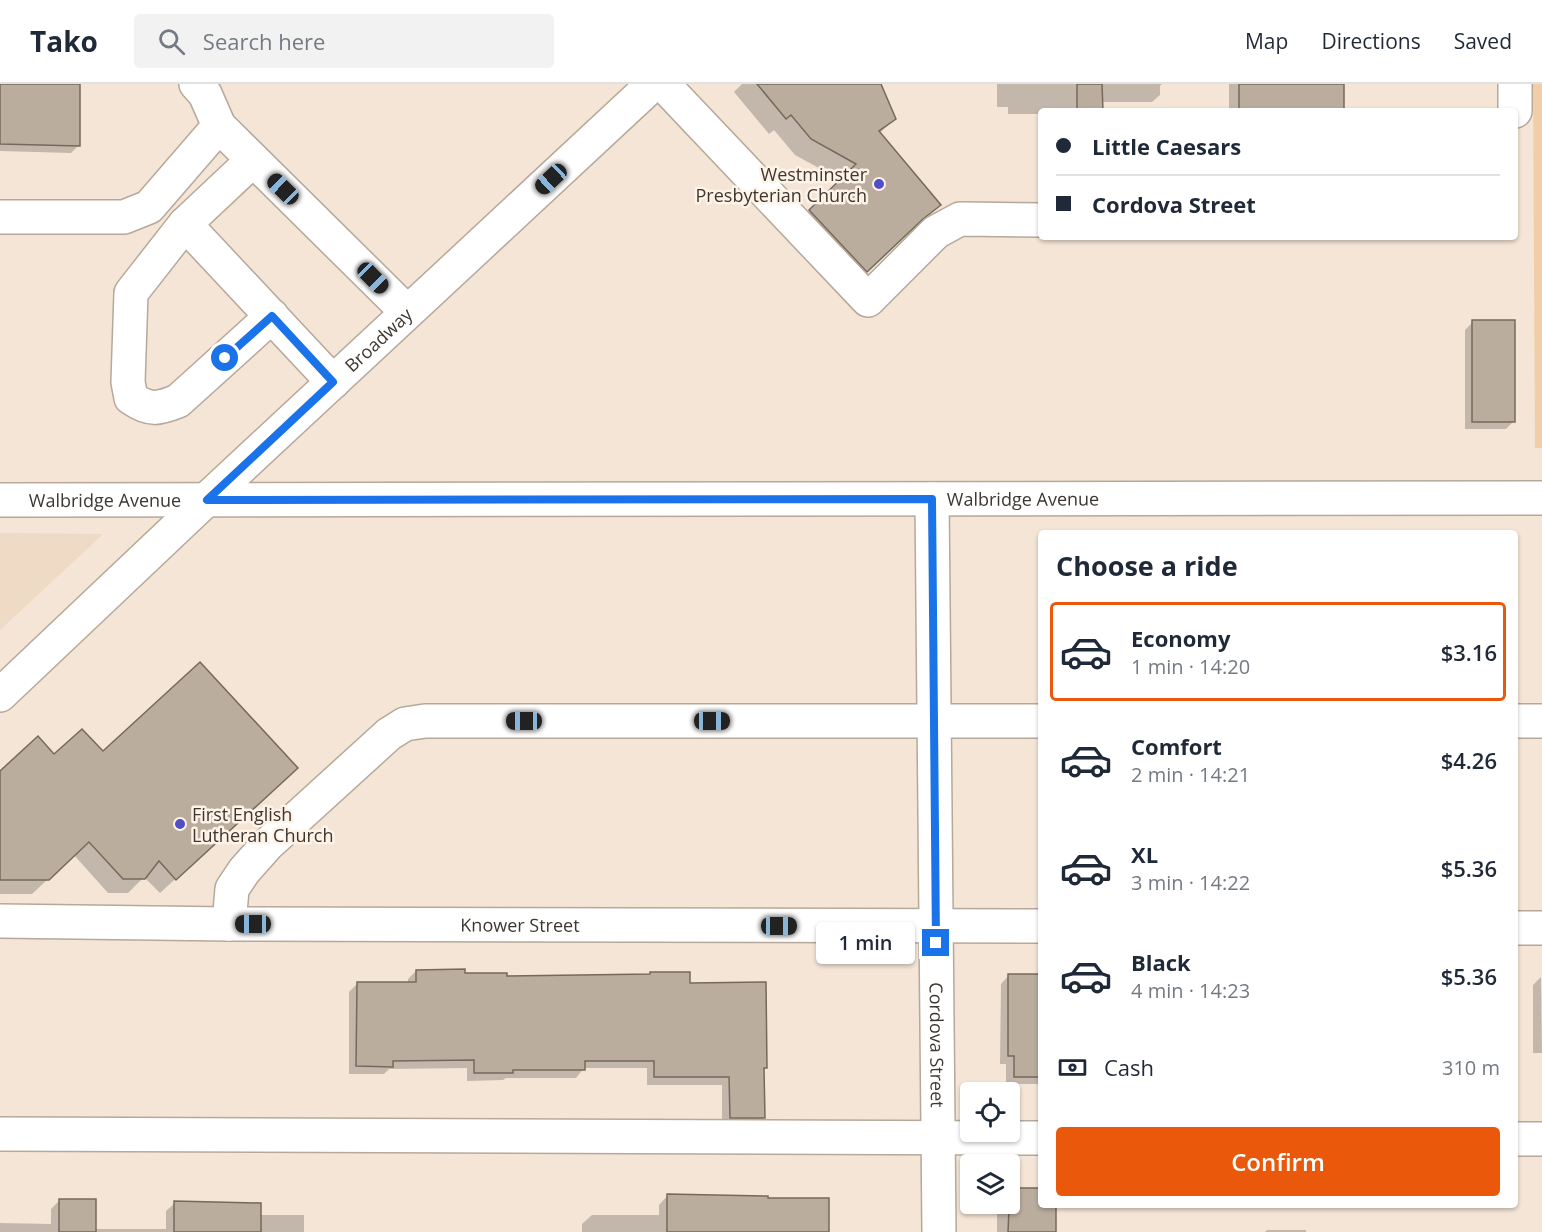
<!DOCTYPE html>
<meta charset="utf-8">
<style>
body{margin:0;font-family:"Open Sans",sans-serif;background:#f2f2f3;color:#1f2937;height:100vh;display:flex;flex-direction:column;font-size:22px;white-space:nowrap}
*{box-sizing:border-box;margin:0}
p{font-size:20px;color:#747a83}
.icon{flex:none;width:33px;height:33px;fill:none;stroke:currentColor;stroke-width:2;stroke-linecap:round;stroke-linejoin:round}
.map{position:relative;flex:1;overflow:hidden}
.side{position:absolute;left:1038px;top:446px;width:480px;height:678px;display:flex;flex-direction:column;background:#fff;border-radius:6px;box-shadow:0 2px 4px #0004}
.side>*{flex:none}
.hud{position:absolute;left:1038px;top:24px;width:480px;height:132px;border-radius:6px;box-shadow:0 2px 4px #0004;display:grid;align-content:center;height:132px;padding:0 18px;background:#fff}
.controls{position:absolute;left:960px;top:998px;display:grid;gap:12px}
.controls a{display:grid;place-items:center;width:60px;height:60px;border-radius:6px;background:#fff;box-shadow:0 2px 4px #0004;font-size:30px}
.end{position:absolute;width:27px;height:27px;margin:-14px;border:8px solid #1a73e8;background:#fff;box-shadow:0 0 0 3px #fff}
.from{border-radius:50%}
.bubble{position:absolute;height:42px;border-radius:6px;background:#fff;box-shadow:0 2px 4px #0004;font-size:20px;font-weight:600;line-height:42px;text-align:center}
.car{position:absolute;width:18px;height:36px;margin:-18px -9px;border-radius:8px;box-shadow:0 0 4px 2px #0007;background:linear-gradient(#222 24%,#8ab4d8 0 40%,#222 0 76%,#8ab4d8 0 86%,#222 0)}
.hud b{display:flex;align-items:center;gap:21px;height:57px;font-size:22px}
.hud b+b{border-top:2px solid #e0e1e3}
.hud i{width:15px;height:15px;background:#1f2937}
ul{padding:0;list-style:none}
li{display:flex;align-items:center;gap:18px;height:99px;margin:0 12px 9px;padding:0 6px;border:3px solid transparent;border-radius:6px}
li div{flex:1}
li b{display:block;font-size:22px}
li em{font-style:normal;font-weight:600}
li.selected{border-color:#ea580c}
li>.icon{width:54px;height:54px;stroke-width:1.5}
h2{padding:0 18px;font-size:27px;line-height:72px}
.pay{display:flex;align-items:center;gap:15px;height:66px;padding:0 18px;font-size:22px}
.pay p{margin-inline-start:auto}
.cta{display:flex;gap:12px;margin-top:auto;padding:12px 18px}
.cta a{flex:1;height:69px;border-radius:6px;background:#ea580c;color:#fff;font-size:24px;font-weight:600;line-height:69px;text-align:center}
header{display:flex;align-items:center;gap:36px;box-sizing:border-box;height:84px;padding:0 30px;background:#fff;border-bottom:2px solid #e0e1e3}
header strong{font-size:28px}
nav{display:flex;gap:33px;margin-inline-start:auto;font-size:21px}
.search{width:420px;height:54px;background:#f2f2f3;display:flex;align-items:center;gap:15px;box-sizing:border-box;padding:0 21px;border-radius:6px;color:#747a83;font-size:22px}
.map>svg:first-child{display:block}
.built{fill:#eedac5}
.green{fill:#f2cea8}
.shadow{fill:#0003}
.building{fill:#baad9e;stroke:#76695c;stroke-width:1.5}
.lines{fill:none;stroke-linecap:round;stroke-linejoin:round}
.minor-casing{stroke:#b6a89a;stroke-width:36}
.minor{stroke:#fff;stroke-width:33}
.route{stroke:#1a73e8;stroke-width:8}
.poi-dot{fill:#524ec5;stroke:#fff3e7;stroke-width:2}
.labels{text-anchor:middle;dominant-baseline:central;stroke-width:5;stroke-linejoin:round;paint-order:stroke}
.poi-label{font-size:18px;fill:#3d3731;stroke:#fff3e7;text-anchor:end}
.street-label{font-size:18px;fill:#3d3731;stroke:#fff3e7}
</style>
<header>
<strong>Tako</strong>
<div class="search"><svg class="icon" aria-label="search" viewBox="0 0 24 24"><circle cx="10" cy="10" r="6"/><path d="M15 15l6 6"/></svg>Search here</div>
<nav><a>Map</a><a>Directions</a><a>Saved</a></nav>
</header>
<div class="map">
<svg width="1542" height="1148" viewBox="0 0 1542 1148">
<rect width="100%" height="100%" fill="#f4e5d6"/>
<polygon class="built" points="0,449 103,450 0,546"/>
<polygon class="green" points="1533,0 1542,0 1542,364 1535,364"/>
<g class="shadow">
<polygon points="0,0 79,0 79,61 71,69 0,67"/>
<polygon points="742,0 879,0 894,35 879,50 939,121 850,203 794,143 841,96 795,71 774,46 769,50 734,8"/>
<polygon points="997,0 1162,0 1160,2 1160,11 1152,18 1101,18 1101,27 1041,27 1041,30 1008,30 1008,23 997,23"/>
<polygon points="1229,0 1343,0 1343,24 1340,27 1229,27"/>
<polygon points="1473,238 1514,337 1506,345 1465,345 1465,246"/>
<polygon points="103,669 281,698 160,809 144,793 128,809 108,809 74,771 32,810 0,810 0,689 54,672"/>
<polygon points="416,887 506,894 648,892 651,889 689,901 766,983 763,986 763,1034 755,1042 722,1041 722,1001 647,1001 647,984 584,984 576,994 506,994 503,996 467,997 467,984 389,985 384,990 349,990 349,908 357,900 408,900 408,895"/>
<polygon points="1009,891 1041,891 1041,997 1038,1000 1006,1000 1006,980 1000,980 1001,900"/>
<polygon points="1541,893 1542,969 1533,969 1533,901"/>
<polygon points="1010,1106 1041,1106 1041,1120 1055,1148 997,1148 997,1119 1010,1119"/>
<polygon points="668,1111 827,1148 582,1148 582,1140 592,1131 659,1131 659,1121"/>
<polygon points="59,1117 94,1145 166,1145 166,1127 175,1119 260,1131 304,1131 304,1148 452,1148 0,1148 0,1139 51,1140 51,1125"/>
<polygon points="1267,1146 1306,1146 1306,1148 1265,1148"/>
</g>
<g class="building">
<polygon points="0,0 80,0 80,62 0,60"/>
<polygon points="757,0 881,0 896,35 879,47 941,121 923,135 867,188 809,126 856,80 811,55 791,31 786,35"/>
<polygon points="1077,0 1102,0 1103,27 1077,27"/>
<polygon points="1239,0 1344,0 1344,25 1239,26"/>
<rect x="1472" y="236" width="43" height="102"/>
<polygon points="200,578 298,684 176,796 159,777 145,795 123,795 89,758 49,796 0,796 0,687 38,652 54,670 82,645 103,667"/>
<polygon points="465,885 465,889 507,889 507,892 650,890 650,888 690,888 690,899 766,898 767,984 764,984 765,1034 730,1034 729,993 654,993 654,977 585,977 585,986 513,986 513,989 474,989 474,976 393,977 393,983 356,982 357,898 416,898 416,886"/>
<polygon points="1008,890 1041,890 1041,993 1014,993 1014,972 1008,972"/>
<polygon points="1010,1104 1041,1104 1041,1120 1056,1120 1056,1148 1008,1148"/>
<polygon points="667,1110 768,1112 768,1114 829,1114 829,1148 667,1148"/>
<rect x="59" y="1115" width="37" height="33"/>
<polygon points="174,1117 261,1119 261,1148 174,1148"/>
</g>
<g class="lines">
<defs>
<g id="minor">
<polyline points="196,0 205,10 219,42 407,228"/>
<polyline points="663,0 868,216 936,148 960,135 1041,136"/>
<polyline points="1515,0 1515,27"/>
<polyline points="253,76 185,140 333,298"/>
<polyline points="0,133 124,133 149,123 219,42"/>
<path d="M185,140L131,209L128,298L131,314C150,327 158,325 178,317L272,232"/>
<path id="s1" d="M932,415L939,1148"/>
<path id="s2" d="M0,416L1542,414"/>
<path id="s3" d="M0,611L207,415L653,0"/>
<polyline points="1515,637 1542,637"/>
<path id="s4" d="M0,837L229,840L1041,842"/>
<polyline points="229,840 232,805 244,787 267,761 389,650 405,640 425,637 1041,637"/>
<polyline points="1515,844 1542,844"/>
<polyline points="0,1050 1041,1054"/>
<polyline points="1515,1055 1542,1055"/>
</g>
</defs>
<use href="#minor" class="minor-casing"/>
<use href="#minor" class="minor"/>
</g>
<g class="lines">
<polyline class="route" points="225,274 272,232 333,298 207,416 932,415 936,859"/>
</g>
<g class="poi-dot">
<circle cx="879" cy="100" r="6"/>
<circle cx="180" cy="740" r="6"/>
</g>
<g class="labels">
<g class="poi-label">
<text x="867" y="90">Westminster<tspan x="867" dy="21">Presbyterian Church</tspan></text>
<text x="192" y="730" text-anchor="start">First English<tspan x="192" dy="21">Lutheran Church</tspan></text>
</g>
<g class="street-label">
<text stroke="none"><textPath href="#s3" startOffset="519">Broadway</textPath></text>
<text stroke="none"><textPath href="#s2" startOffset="105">Walbridge Avenue</textPath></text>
<text stroke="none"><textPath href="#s2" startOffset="1023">Walbridge Avenue</textPath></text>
<text stroke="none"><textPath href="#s4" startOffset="520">Knower Street</textPath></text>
<text stroke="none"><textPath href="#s1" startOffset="546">Cordova Street</textPath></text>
</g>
</g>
</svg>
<div class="controls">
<a><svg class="icon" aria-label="locate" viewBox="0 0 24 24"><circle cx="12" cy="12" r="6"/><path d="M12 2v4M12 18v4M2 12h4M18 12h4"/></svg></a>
<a><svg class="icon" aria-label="layers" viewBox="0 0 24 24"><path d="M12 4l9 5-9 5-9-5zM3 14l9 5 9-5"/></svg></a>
</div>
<i class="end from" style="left:225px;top:274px"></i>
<i class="end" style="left:936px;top:859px"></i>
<div class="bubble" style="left:816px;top:838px;width:99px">1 min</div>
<i class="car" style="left:551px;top:95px;rotate:227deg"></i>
<i class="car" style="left:283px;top:105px;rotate:314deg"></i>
<i class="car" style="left:373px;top:194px;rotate:135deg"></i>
<i class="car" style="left:524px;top:637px;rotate:270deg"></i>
<i class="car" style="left:712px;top:637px;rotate:90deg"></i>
<i class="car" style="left:253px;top:840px;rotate:270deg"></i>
<i class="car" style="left:779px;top:842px;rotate:90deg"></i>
<div class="hud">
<b><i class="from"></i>Little Caesars</b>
<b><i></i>Cordova Street</b>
</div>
<section class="side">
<h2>Choose a ride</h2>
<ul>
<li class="selected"><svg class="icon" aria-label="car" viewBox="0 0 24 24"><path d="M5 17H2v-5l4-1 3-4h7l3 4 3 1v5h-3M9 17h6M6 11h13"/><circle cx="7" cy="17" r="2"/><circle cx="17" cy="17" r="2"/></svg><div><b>Economy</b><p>1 min · 14:20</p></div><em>$3.16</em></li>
<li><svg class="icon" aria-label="car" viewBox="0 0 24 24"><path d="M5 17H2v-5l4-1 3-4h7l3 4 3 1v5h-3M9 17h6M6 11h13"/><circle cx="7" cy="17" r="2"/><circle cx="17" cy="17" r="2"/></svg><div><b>Comfort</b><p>2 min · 14:21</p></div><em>$4.26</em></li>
<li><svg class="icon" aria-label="car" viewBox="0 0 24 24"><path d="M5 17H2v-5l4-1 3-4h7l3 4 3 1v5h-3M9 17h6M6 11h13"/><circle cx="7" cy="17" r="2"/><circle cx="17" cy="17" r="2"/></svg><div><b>XL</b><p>3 min · 14:22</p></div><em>$5.36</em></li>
<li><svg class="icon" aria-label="car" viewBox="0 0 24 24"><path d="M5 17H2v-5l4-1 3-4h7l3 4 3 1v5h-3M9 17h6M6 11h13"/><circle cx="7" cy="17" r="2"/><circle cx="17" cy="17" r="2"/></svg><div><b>Black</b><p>4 min · 14:23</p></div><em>$5.36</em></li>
</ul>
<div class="pay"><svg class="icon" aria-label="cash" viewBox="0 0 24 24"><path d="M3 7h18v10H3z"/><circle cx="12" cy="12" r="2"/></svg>Cash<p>310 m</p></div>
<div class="cta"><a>Confirm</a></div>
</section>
</div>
